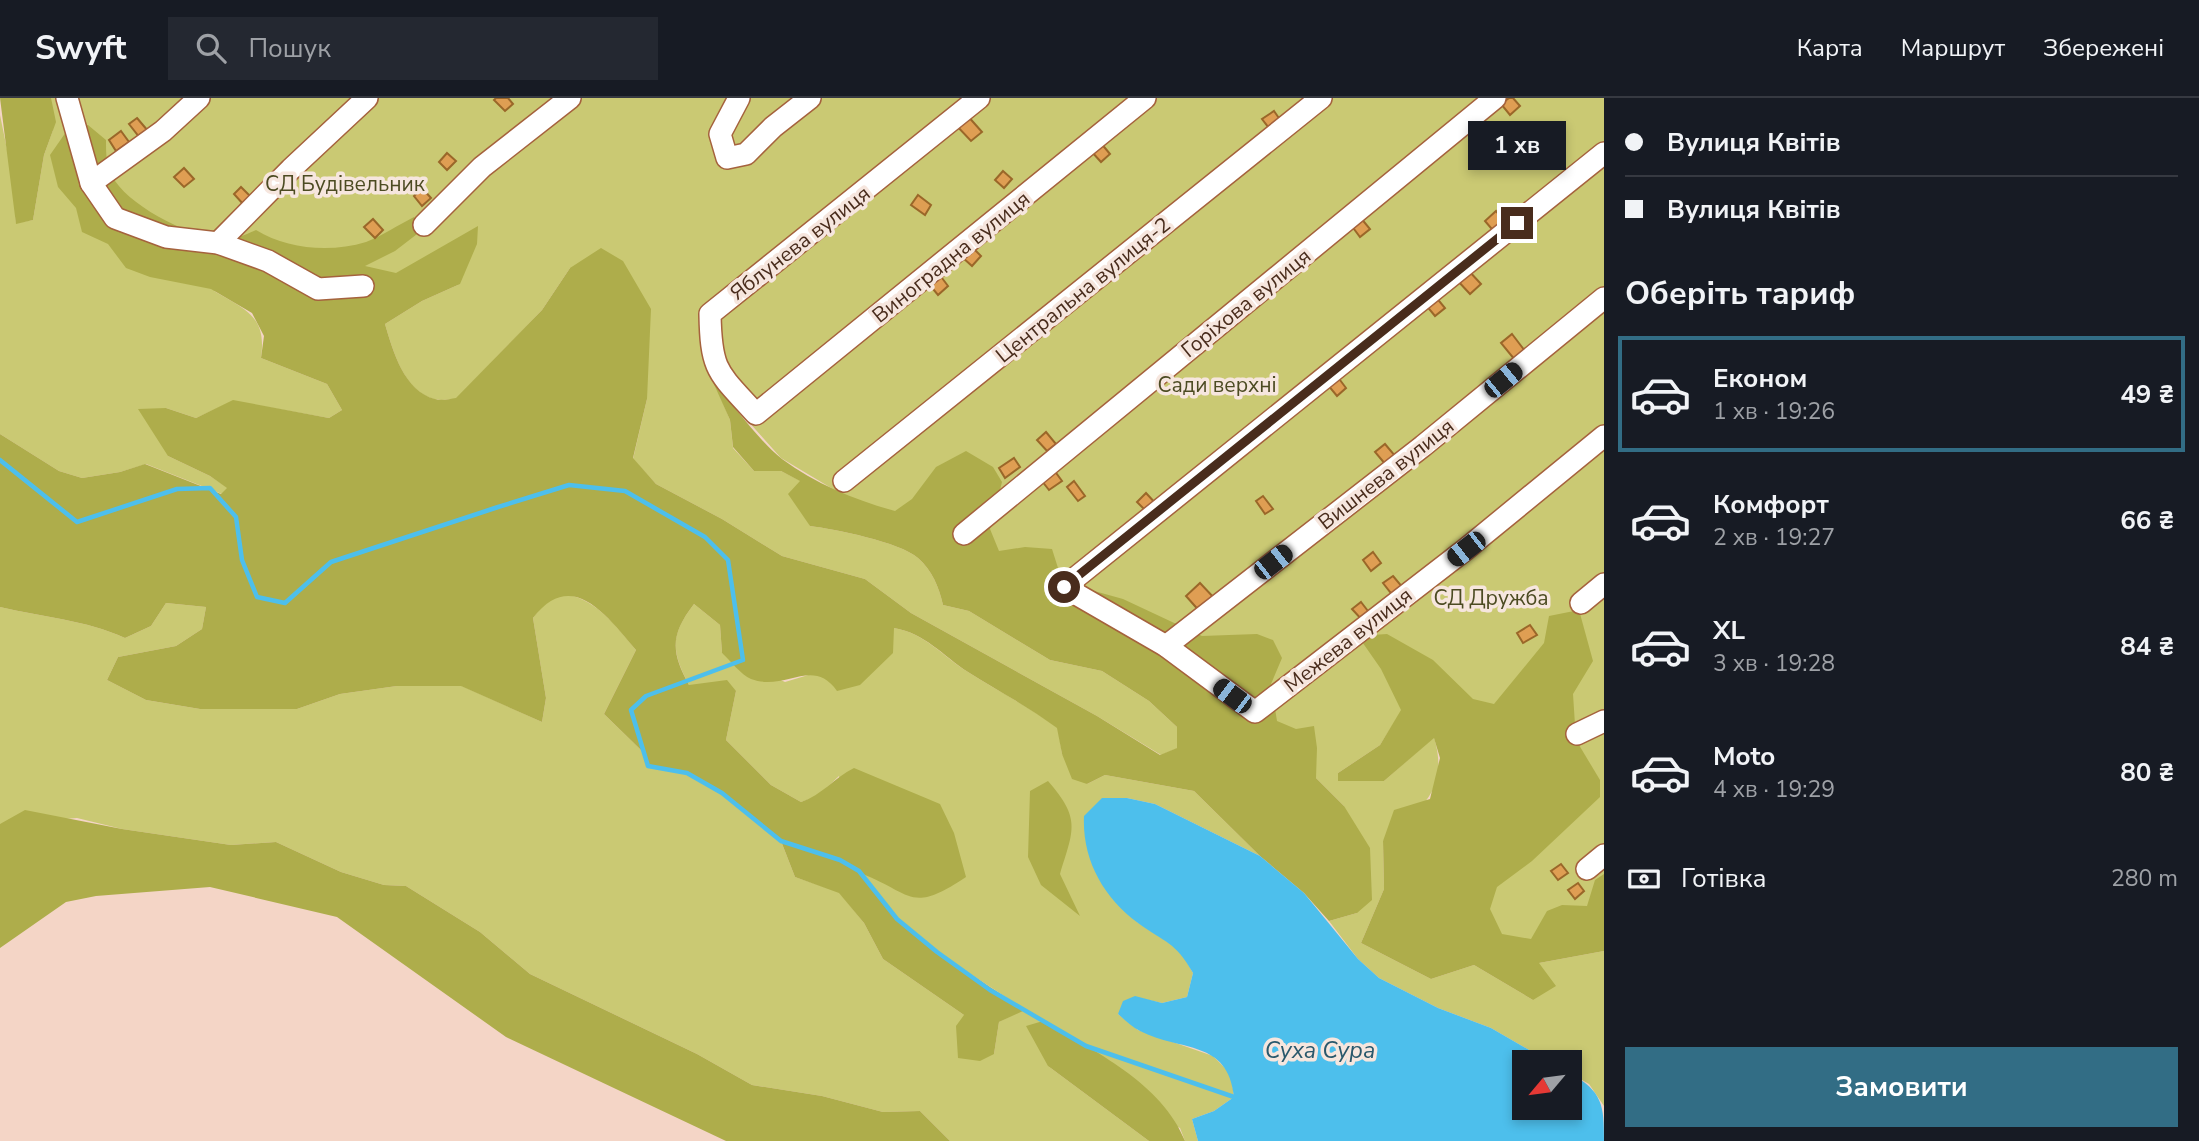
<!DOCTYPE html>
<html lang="uk">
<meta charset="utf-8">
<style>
body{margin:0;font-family:"Nunito Sans",sans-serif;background:#242831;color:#f1f3f6;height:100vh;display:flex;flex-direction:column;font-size:26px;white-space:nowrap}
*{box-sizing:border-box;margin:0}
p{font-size:23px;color:#9ea1a6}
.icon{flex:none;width:38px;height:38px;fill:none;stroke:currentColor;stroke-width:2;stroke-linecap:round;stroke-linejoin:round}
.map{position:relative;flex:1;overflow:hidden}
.details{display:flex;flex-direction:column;background:#171b24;width:595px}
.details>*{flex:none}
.hud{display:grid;align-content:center;height:154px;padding:0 21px;background:#171b24}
.needle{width:46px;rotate:241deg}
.controls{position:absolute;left:1512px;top:952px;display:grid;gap:14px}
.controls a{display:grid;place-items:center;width:70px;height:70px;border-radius:0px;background:#171b24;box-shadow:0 4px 10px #0003;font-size:35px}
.end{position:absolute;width:32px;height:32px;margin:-16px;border:9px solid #492c1c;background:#fff;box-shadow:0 0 0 4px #fff}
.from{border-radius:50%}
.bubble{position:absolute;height:49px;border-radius:0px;background:#171b24;box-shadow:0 4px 10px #0003;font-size:23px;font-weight:700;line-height:49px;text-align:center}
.car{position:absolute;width:21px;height:42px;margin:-21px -10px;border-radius:9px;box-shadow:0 0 5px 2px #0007;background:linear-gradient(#222 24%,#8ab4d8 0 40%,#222 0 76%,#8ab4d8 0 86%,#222 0)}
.hud b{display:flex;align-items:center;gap:24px;height:66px;font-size:26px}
.hud b+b{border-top:2px solid #363941}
.hud i{width:18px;height:18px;background:#f1f3f6}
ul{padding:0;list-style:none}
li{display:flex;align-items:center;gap:21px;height:116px;margin:0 14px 10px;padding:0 7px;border:4px solid transparent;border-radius:0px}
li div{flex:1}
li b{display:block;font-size:26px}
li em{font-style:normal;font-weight:700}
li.selected{border-color:#326d85}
li>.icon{width:63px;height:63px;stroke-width:1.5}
h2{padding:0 21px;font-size:32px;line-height:84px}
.pay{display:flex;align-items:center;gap:18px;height:77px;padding:0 21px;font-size:26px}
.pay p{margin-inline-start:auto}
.button{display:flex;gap:14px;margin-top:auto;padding:14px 21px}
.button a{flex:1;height:80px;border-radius:0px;background:#326d85;color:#fff;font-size:28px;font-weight:700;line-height:80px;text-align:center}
header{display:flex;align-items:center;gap:42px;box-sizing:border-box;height:98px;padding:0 35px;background:#171b24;border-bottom:2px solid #363941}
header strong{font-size:33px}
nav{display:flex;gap:38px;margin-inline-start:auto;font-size:24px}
.search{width:490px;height:63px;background:#242831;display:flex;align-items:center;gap:18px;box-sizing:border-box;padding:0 24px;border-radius:0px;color:#9ea1a6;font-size:26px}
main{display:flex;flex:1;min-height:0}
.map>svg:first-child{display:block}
.green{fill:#cac973}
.forest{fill:#aead4b}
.water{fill:#4dbfec}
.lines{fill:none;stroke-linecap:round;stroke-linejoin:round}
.stream{stroke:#4dbfec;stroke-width:4.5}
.building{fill:#df9e53;stroke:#9a6729;stroke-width:2}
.minor-casing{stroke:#a5623d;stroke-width:24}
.minor{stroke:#fff;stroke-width:21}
.route{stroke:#492c1c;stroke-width:9}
.labels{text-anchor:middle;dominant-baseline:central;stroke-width:7;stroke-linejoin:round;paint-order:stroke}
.park-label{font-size:21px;fill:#4c4b22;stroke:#f6e6de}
.street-label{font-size:21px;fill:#492c1c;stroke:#f6e6de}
.water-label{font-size:23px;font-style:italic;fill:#29586c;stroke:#f6e6de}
</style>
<header>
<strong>Swyft</strong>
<div class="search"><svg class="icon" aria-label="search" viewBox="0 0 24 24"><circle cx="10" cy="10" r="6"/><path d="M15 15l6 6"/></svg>Пошук</div>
<nav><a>Карта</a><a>Маршрут</a><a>Збережені</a></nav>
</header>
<main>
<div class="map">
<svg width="1604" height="1043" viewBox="0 0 1604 1043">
<rect width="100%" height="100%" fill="#f4d5c6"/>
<g class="green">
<path d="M37,0H1604V820L1570,838L1497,848L1478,803L1574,683L1397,602L1402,612L1380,647L1338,675V682L1384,683L1434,639C1450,694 1420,710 1383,743L1384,791L1361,845L1431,881L1474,867L1533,902L1539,865L1604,853V1008L1589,986L1570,975V964H1550L1491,930L1438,910L1379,880L1358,861L1329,823L1357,815L1344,708L1316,680L781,360L715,286L730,322L733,350L754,373H781L801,383L810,428C834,431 900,444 918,460C932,472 939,489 943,507L969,513L1050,562L1102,573L1149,603L1177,629L1178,650L1161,657L1097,618L911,515L865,481L782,458L722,421L656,386L633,361L647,301L570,170L542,212L456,301C450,301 440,303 434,301C404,293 393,253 385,226L422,203L460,186L355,221L214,193C246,212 267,218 261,260L327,286L342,312L329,320L233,303L196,320L166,310L168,358L210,378L228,390L222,396L146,366L120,374L82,380L59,373L0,336V17L12,76L16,125L33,122L44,57L53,32Z"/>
<path d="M561,496C594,498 616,528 636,552L604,616L642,653L648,668L687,675L722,695L781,743L795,779L839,794L864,825L883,861L964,917L994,956L999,924L1024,911L937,854L897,821L859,773L839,678L818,698L801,704L771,687L726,642L736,593L689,587C671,553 670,537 694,506L720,527L722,555L785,584L815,575L829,581L894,530C925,535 942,558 968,574C998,593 1029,609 1058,630L1062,656L1087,686L1105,677L1194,693L1260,758L1155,706L1127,700L1137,824L1180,852L1193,875L1187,899L1162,905L1135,899L1118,916L1138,932L1213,958L1231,976L1234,999L1214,1013L1192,1021L1198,1043H1185L1180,1030L1048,968L1149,1043H950L920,1013L883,1014L822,998L752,987L697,956L530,876L480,834L406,788L384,787L341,774L276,744L231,747L122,731L77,720L0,726V509C42,519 86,522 125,540L151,528L166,505L206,509L202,531L176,548L118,559L107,582L146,602L200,611H297L340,596L397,588H462L542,624L546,600L533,520L544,505Z"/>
</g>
<g class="forest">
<polygon points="0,0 51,0 56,24 44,57 33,122 16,126"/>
<path d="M88,27L106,42C106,57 106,70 115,83C135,112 196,142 230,141C239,140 249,135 256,132C287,151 330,155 366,144C382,138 398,127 414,119L421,133L395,153L365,168L396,175L478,128L477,146L460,186L422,203L385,226C393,253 404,293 435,301C441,303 450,301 456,300L542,212L570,170L601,150L623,163L651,211L647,301L633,360L656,386L722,421L782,458L865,481L911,515L1097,618L1160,657L1177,650V629L1149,603L1102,573L1050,562L969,513L943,507C939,489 932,472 918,460C900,444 834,431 810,428L788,396L800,383L781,373H754L733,349L730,322L713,284C734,307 758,342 782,361C816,386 855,402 895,413L912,401L936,369L966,353L993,369L1002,384L990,431L999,453L1025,449L1052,451L1058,470L1087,491L1123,501L1202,538L1257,536L1273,542L1282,560L1271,586L1277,623L1296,631L1314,628L1317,650L1316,680L1344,708L1370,750L1372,802L1357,815L1329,823L1304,795L1260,758L1194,693L1105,677L1087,686L1072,681L1062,656L1057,630C1029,609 998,593 968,574C943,558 925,535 894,530L893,555L860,587L837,593C813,558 785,594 751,581C741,577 730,562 722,555L720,527L694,506C670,537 671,554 689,587L727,582L736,593L726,642L771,687L801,704C822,697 834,680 854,670L940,706L954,735L966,779C909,817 913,795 860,775L897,821L937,854L1025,912L999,924L994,956L980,963L958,960L956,928L964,917L883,861L864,825L839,795L795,779L781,743L722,695L687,675L648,668L642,653L604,616L636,552C607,518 572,469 533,520L546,600L542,624L461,588H397L340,596L297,611H200L146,602L107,582L118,559L176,548L202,531L206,509L166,505L151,528L125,540C86,522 42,519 0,509V336L59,373L82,380L120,374L145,366L221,396L227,390L210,378L168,358L138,311L166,310L196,320L233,302L329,320L342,312L327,286L261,260L264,238L252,215L211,191L150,179L126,170L108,146L82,134L76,110L58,89L50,57L66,34Z"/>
<polygon points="1579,512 1593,563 1573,596 1576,642 1600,682 1600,699 1532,763 1497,789 1490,811 1502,836 1531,841 1547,813 1562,807 1587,808 1595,782 1604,776 1604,853 1539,865 1556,888 1533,902 1474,867 1431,881 1361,845 1384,791 1383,743 1394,712 1430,701 1440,660 1434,640 1384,683 1338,683 1338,675 1380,647 1401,612 1381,571 1358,538 1387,536 1433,562 1473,601 1494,606 1544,545 1549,518"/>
<path d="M1048,683C1081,721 1074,731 1060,776L1080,818L1041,787L1028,759L1030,693Z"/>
<polygon points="25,712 122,731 231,747 276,744 341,774 384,787 406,788 480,834 530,876 697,956 752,987 822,998 883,1014 920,1013 950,1043 726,1043 506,939 337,819 210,789 96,798 66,804 0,850 0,726"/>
<path d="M1043,923C1094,953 1162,985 1185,1043H1149L1048,968L1026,928Z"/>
</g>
<path class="water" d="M1102,700H1127L1155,706L1260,758L1304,795L1358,861L1379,880L1438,910L1491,930L1550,964H1524V1010H1570V975C1603,994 1604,1007 1604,1043H1198L1192,1021L1214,1013L1234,999C1228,941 1181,954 1140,933C1132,929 1125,922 1118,916L1123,903L1135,898L1162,905L1187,899L1193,875C1175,843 1165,845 1138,825C1103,799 1082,761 1084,718Z"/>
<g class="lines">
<polyline class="stream" points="0,362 77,424 177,391 210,390 236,419 242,462 257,499 285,505 331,464 495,410 569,387 625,393 705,439 728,462 743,562 646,598 631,612 648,668 687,675 722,695 781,743 840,762 859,773 897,821 937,854 990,892 1086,948 1234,999"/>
</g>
<g class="building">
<polygon points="496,0 508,0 513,6 505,13 494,2"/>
<polygon points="1509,0 1513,0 1520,8 1510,17 1501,6"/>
<polygon points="1274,13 1283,26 1272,34 1262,21"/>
<polygon points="966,16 982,34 971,43 955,26"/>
<polygon points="137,20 148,33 140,40 129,26"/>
<polygon points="121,33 129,44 116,53 109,42"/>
<polygon points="1100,44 1110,56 1101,64 1091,53"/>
<polygon points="447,55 456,63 447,72 439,64"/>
<polygon points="184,70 194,81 184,89 174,79"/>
<polygon points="1003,73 1012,81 1004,90 995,82"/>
<polygon points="241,89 252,100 244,107 234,96"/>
<polygon points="422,90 431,100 422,108 414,98"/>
<polygon points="918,97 931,107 925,117 911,107"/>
<polygon points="1496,113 1508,127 1496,136 1485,123"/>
<polygon points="1360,119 1370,131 1360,139 1351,127"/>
<polygon points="373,121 383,132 375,140 364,129"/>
<polygon points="972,149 981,158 972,168 962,159"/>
<polygon points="1468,172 1481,186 1470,196 1457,182"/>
<polygon points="939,176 948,188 938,197 928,185"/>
<polygon points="1435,198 1445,210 1435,218 1425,206"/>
<polygon points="1512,236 1525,253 1515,262 1501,245"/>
<polygon points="1337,278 1346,290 1337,298 1327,286"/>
<polygon points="1046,334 1056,346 1047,353 1037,342"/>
<polygon points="1385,346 1396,359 1386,367 1375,354"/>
<polygon points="1014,360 1020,369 1005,380 999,370"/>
<polygon points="1051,368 1062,383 1049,392 1038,378"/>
<polygon points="1074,383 1085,398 1078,403 1067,389"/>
<polygon points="1146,395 1158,408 1149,416 1137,404"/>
<polygon points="1263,398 1273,411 1265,416 1256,403"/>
<polygon points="1373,454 1381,465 1371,473 1363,462"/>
<polygon points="1393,478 1404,491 1394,499 1383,485"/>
<polygon points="1200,485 1216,502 1202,516 1186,498"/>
<polygon points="1361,504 1371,517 1363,523 1352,511"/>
<polygon points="1530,527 1537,537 1523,545 1517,535"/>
<polygon points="1561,766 1568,775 1558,782 1551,773"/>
<polygon points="1578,785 1584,793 1575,801 1568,792"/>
</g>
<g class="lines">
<defs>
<g id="minor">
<polyline points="67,0 91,85 115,120 166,139 218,145 268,163 318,191 363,188"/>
<polyline points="739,0 720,36 727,60 746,56 773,29 810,0"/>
<path d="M979,0L710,216C711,274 718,274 756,316L1145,0"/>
<polyline points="1604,55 1064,489 1166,548 1255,614 1466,451 1604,338"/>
<polyline points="91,85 163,33 199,0"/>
<polyline points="424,127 482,69 570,0"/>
<polyline points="218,145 291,71 367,0"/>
<polyline points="844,383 1321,0"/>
<polyline points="964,436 1495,0"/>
<polyline points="1581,505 1604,486"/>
<polyline points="1166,548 1423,348 1604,200"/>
<polyline points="1577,636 1604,623"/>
<polyline points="1587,771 1604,757"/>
</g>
</defs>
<use href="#minor" class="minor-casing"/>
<use href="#minor" class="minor"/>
</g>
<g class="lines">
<polyline class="route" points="1064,489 1517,125"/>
</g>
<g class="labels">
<g class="park-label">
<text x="345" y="86">СД Будівельник</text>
<text x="1217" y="287">Сади верхні</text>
<text x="1491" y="500">СД Дружба</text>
</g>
<g class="street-label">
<text transform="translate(800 145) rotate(-38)">Яблунева вулиця</text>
<text transform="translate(951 159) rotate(-39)">Виноградна вулиця</text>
<text transform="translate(1083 192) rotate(-39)">Центральна вулиця-2</text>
<text transform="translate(1246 205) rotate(-39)">Горіхова вулиця</text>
<text transform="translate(1386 376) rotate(-38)">Вишнева вулиця</text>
<text transform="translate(1348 542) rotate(-38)">Межева вулиця</text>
</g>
<g class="water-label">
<text x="1320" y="952">Суха Сура</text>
</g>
</g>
</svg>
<div class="controls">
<a><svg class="needle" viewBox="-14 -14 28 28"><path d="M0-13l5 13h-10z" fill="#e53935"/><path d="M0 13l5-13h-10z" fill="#9ea1a6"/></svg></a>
</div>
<i class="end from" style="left:1064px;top:489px"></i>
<i class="end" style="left:1517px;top:125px"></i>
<div class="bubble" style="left:1468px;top:23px;width:98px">1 хв</div>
<i class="car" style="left:1503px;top:282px;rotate:51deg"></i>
<i class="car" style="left:1466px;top:451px;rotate:232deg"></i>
<i class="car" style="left:1273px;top:464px;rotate:52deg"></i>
<i class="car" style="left:1232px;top:598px;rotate:307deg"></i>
</div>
<section class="details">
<div class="hud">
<b><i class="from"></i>Вулиця Квітів</b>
<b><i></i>Вулиця Квітів</b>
</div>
<h2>Оберіть тариф</h2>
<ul>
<li class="selected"><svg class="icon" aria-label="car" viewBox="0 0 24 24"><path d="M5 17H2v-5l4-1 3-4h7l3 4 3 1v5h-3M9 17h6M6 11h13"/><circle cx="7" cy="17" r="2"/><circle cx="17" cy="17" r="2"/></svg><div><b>Економ</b><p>1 хв · 19:26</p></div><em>49 ₴</em></li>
<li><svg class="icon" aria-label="car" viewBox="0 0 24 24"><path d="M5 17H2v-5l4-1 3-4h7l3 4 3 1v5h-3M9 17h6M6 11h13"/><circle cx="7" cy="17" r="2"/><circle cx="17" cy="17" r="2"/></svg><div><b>Комфорт</b><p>2 хв · 19:27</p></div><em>66 ₴</em></li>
<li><svg class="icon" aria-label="car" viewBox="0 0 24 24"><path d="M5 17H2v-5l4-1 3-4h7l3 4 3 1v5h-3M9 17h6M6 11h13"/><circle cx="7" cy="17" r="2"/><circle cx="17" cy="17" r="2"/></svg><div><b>XL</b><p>3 хв · 19:28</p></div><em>84 ₴</em></li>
<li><svg class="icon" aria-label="car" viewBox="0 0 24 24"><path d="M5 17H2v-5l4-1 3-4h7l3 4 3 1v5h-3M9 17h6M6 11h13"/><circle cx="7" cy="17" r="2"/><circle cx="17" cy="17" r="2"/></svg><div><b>Moto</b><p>4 хв · 19:29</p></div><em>80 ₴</em></li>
</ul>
<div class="pay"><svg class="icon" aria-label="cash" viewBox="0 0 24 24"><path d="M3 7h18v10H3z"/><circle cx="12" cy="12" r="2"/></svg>Готівка<p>280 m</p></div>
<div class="button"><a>Замовити</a></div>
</section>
</main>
